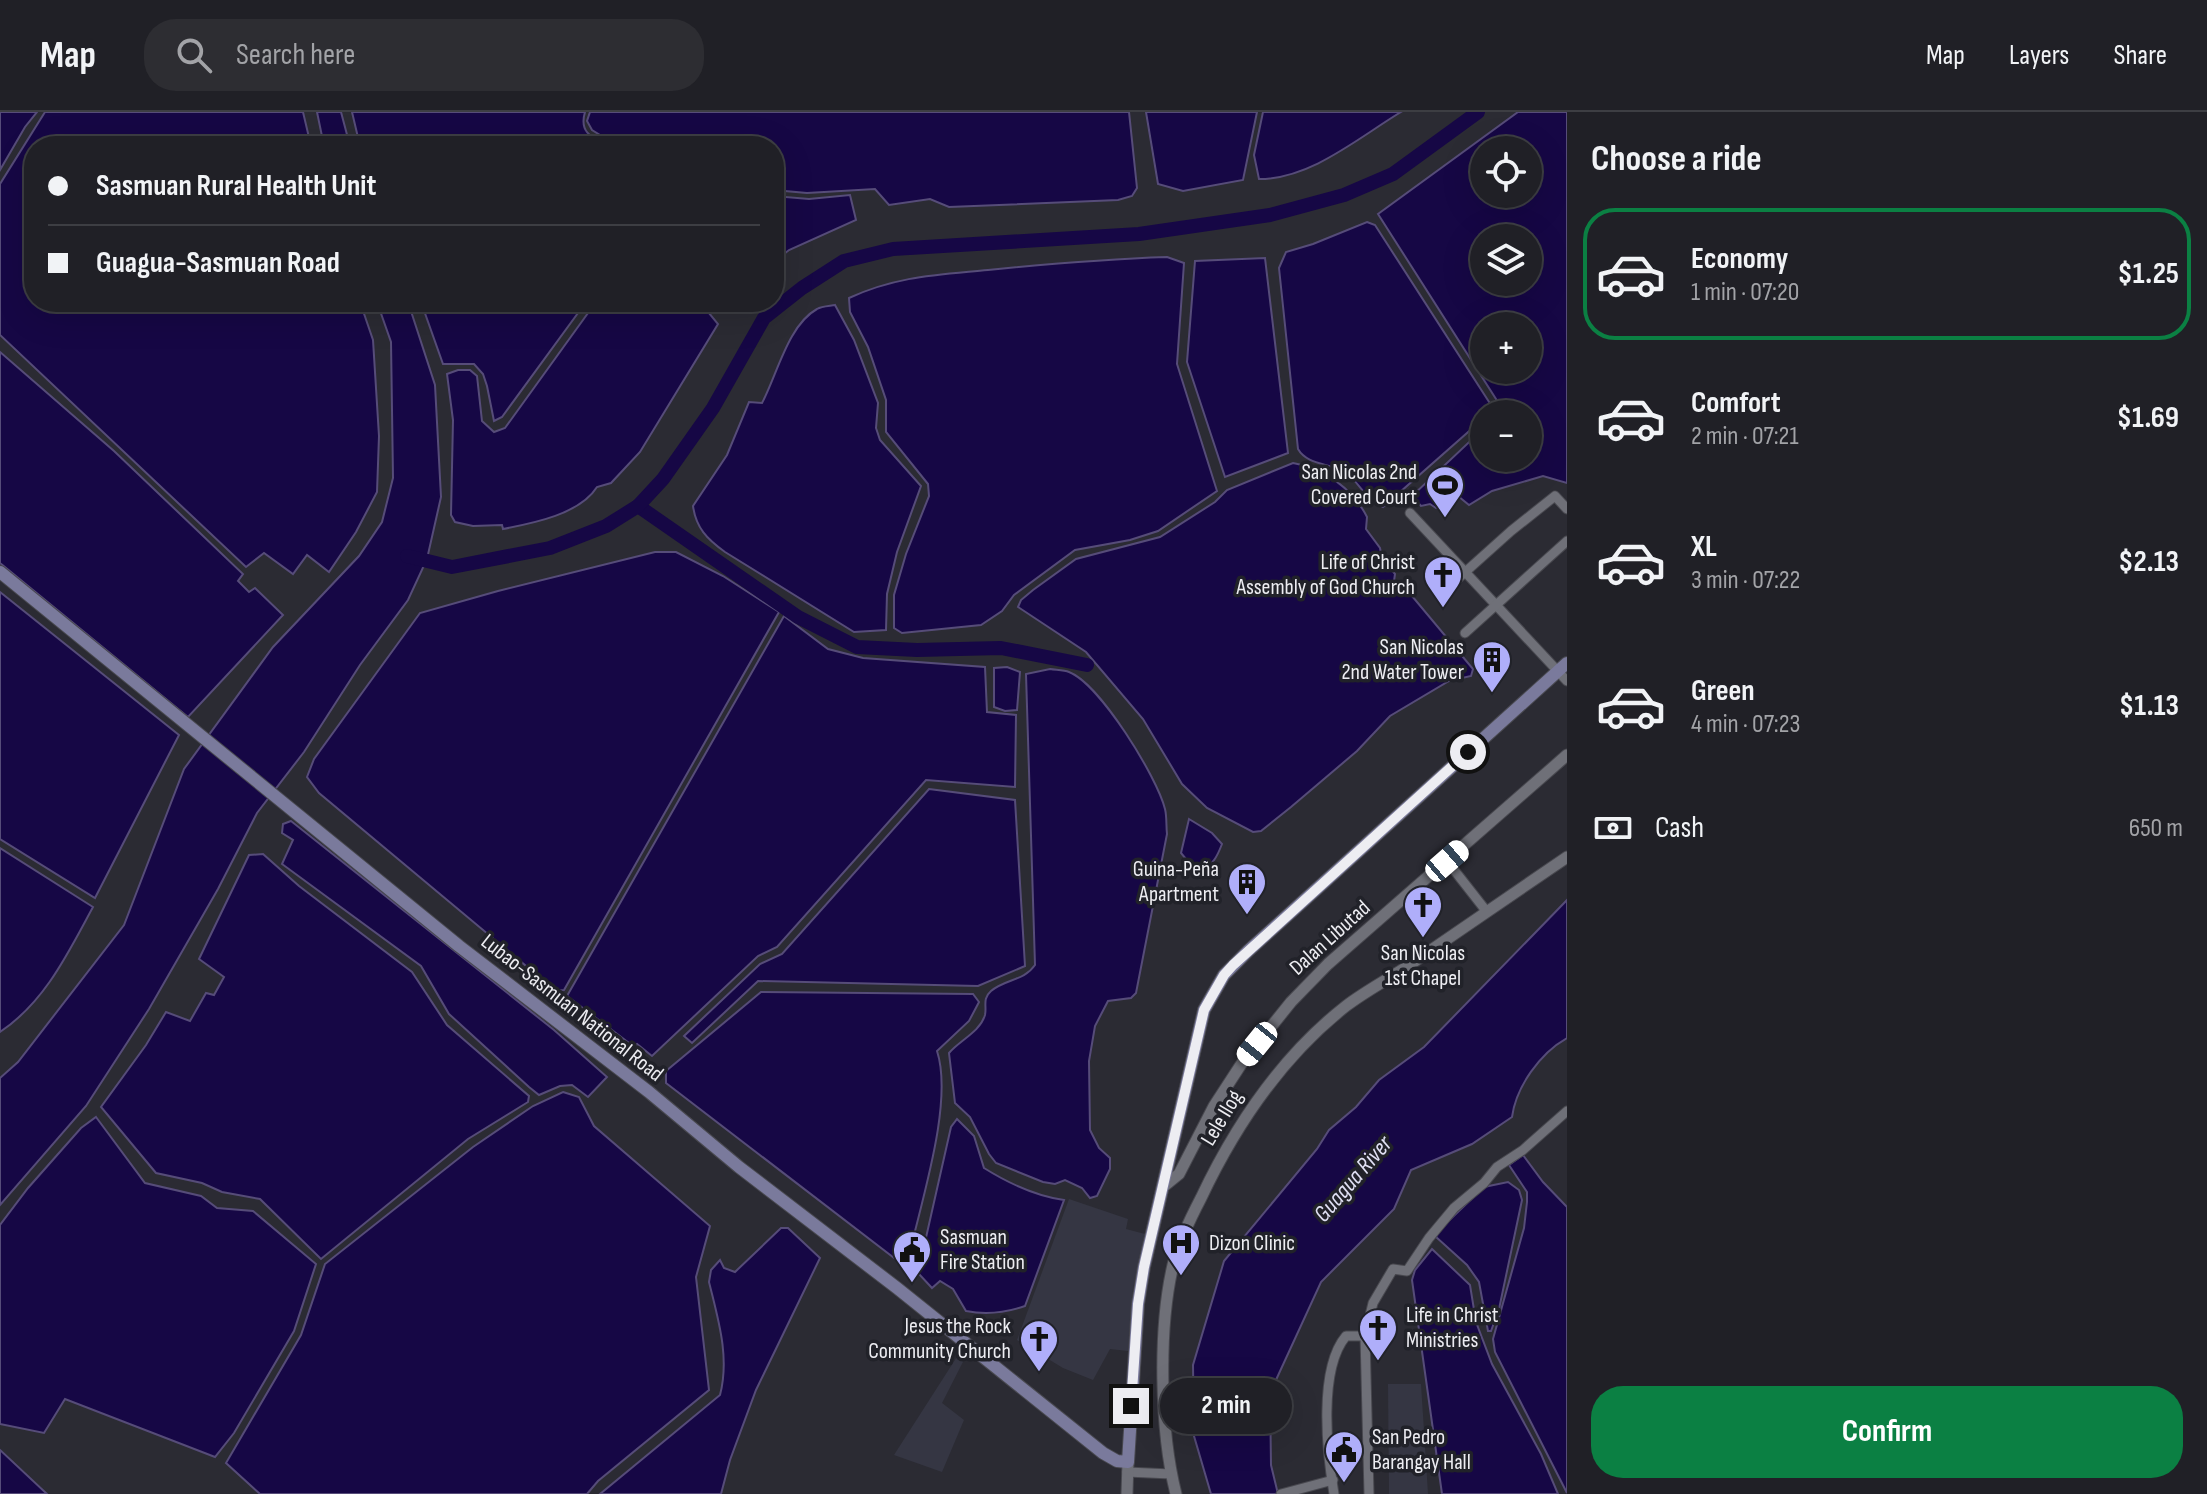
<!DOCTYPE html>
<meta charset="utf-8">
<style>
body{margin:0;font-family:"Sofia Sans Condensed",sans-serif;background:#2d2d32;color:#f1f3f6;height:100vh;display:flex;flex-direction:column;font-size:30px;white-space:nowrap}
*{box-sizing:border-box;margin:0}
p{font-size:26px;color:#a2a3a7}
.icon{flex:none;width:44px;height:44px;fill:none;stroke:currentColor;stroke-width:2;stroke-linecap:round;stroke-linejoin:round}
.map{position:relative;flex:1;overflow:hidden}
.side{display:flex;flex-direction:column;background:#202026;width:640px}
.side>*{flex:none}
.banner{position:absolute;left:24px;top:24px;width:760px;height:176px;border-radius:32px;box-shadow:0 8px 32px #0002,0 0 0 2px #3d3e43;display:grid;align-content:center;height:176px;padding:0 24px;background:#202026}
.fabs{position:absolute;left:1470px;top:24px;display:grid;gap:16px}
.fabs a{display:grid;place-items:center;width:72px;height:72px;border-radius:50%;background:#202026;box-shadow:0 8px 32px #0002,0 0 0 2px #3d3e43;font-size:40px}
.end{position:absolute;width:36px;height:36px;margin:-18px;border:10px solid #ededf2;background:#111;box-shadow:0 0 0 4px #111}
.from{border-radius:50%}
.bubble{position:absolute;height:56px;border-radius:28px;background:#202026;box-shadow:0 8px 32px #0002,0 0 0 2px #3d3e43;font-size:26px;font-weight:700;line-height:56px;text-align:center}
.car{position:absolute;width:24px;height:48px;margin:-24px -12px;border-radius:10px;box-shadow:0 0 6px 2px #0007;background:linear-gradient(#fff 24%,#345 0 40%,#fff 0 76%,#345 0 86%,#fff 0)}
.banner b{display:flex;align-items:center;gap:28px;height:76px;font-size:30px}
.banner b+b{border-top:2px solid #3d3e43}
.banner i{width:20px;height:20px;background:#f1f3f6}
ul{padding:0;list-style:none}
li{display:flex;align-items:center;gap:24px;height:132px;margin:0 16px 12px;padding:0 8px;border:4px solid transparent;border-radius:32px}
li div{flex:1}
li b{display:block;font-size:30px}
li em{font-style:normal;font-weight:700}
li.on{border-color:#0b8043}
li>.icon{width:72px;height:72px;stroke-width:1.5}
h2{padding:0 24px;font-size:36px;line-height:96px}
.pay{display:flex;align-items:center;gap:20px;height:88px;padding:0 24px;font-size:30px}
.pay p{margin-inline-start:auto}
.cta{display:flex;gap:16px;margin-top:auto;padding:16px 24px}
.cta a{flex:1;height:92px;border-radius:32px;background:#0b8043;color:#fff;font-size:32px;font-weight:700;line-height:92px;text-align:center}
header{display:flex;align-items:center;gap:48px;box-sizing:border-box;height:112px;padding:0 40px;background:#202026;border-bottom:2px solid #3d3e43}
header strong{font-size:38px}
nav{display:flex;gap:44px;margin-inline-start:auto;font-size:28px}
.search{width:560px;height:72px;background:#2d2d32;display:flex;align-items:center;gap:20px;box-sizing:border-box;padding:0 28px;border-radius:32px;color:#a2a3a7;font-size:30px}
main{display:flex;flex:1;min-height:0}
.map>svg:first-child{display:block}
.built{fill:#353643}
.water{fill:#160745;stroke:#564c79;stroke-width:2;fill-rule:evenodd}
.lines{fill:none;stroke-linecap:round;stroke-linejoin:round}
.river{stroke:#160745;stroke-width:14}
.minor-casing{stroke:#48484f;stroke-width:11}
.tertiary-casing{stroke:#48484f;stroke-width:13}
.secondary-casing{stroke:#48484f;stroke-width:14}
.minor{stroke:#6f7078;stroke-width:9}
.tertiary{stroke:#6f7078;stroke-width:11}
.secondary{stroke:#7a7a9c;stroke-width:12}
.route{stroke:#ededf2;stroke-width:10}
.labels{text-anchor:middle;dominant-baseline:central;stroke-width:7;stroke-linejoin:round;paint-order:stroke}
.poi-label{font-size:22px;fill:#ededf2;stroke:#212229;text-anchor:end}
.street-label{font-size:22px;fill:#ededf2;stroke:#212229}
.water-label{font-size:24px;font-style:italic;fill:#e0e0f4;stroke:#212229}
</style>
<header>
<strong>Map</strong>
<div class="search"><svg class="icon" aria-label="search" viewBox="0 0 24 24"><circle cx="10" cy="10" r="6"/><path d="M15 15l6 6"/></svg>Search here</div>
<nav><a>Map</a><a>Layers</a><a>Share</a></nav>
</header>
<main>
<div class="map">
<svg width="1567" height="1382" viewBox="0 0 1567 1382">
<rect width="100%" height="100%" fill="#2b2b33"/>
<g class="built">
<polygon points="1069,1087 1128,1107 1126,1117 1145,1122 1133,1177 1128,1239 1110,1237 1093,1268 1063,1256 1017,1228"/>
<polygon points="962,1237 968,1240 942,1291 964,1308 942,1360 894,1343"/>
<polygon points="1388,1272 1421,1272 1428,1382 1389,1382"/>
</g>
<g class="water">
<polygon points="0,0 37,0 25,15 0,58"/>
<polygon points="45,0 303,0 311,34 34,34 34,190 360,190 373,228 379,324 377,380 356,420 329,460 307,443 293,462 264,441 246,455 0,223 0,72"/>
<polygon points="317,0 341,0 350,34 324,34"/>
<path d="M352,0H585C579,20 591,25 608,34H360Z"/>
<polygon points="590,0 1129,0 1137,76 1132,84 1118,88 949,95 930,87 889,93 875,77 807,81 774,78 774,34 618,34 592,18 587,9"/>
<polygon points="1146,0 1257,0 1243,68 1183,79 1158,72"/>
<path d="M1263,0H1401C1358,26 1311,67 1259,67L1254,43Z"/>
<path d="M1518,0H1567V371L1543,364L1492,379L1469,393L1458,384L1449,385L1436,396L1430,392L1421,394L1412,384L1484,316V346H1528V302H1500L1503,298L1378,102ZM1484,38H1528V82H1484ZM1484,126H1528V170H1484ZM1484,214H1528V258H1484Z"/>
<polygon points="850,83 856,108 789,138 774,150 774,84 809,87"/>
<path d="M1367,110L1375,113L1491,293L1490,300L1484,302V306L1383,395C1365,389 1360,369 1344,360C1330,351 1307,353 1298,337L1279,156L1286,140L1313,132Z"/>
<path d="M1167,145L1184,151L1177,252L1217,379L1158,419L1130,428L1075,438L1014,483L1002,499L981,513L902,521L894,516V483L906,442L929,384L928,372L886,320V288L868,235L850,200L849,186C897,164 937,163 988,158C1048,152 1107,147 1167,145Z"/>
<polygon points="1265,146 1288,341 1225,365 1187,250 1195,149"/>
<polygon points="377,190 408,190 435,273 441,385 427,447 408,488 360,553 304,640 257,701 218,777 149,897 86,994 0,1093 0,966 18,950 124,813 184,657 273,535 359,444 382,410 393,366 391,230"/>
<polygon points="421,190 586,190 502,305 494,309 487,274 483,262 474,252 443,252"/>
<path d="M596,190H700L718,212L640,340L611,371L597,375C580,402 534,411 503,417L502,413L473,414L455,410L451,403L453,308L447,262L458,258H470L477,264L482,309L494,320L505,316Z"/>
<path d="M835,193L854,228L878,291L876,316L880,328L921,374L897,440L887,482L886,518L854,520L725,440C707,427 696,416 693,394L727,343L749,290L762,291C777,263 788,213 817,197C822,194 830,194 835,193Z"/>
<polygon points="0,240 114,339 243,462 238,469 249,480 255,476 283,503 188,605 0,451"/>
<path d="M1293,351C1324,356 1353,377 1367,405L1366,417L1380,436L1382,446L1395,462L1394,469L1407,478L1473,557L1471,564L1449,569L1390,604L1357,639L1291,695L1261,719L1253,720L1207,696L1182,672L1143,607L1086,540L1018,495L1021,488L1033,478L1076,447L1160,425L1215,390L1227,378Z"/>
<polygon points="655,440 676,440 723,464 779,500 564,878 556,879 319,681 307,665 314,647 420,501 498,479"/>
<polygon points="0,480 179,623 95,786 0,727"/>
<polygon points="784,504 828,537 863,546 985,555 987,600 1016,603 1015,675 926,668 777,835 758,844 652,944 637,932 633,934 567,884"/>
<polygon points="1007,555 1020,560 1017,598 1005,599 994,595 994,556"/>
<path d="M1050,557C1056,558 1064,558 1069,560C1100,572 1157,665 1165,697C1167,705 1166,714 1167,722L1136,881L1131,886L1108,889L1095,914L1089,949L1090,1018L1099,1036L1110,1046V1057L1097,1084L1090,1086L1082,1076L1065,1068L1055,1072L1043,1070L996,1051L989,1042L970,1005L955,991L949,941C960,928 980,920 985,903C987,894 982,887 991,879C1005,867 1024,869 1035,853L1026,562Z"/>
<polygon points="929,677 1015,688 1025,854 978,874 758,869 692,931 684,924 760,852 782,842"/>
<path d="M1189,707L1212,721L1222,732C1217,745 1213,753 1200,759L1190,752L1181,741Z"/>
<polygon points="291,709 554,918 607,965 588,985 572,973 560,974 539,983 529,975 449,902 421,854 282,752 293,728 282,721 283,712"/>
<path d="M0,736L93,795C68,841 45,890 0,920Z"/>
<polygon points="263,742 299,774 412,860 447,913 529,984 528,990 468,1027 321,1147 260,1087 222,1080 202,1071 156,1061 101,995 146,933 166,900 190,909 206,881 214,883 224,865 199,847 249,743"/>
<path d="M1567,788V926C1540,941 1516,975 1512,1005L1472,1032L1411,1058L1394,1097L1321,1170L1270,1281L1271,1353L1278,1382H1211L1194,1324L1193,1253L1224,1149L1317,1037L1329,1018L1356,995L1379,968L1424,935Z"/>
<path d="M761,880L973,882L979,890L969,909L937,939C954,991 920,1093 908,1148L902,1152L666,971V959Z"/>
<polygon points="563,980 579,985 594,1014 710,1114 696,1165 709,1278 598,1369 587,1382 260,1382 226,1351 301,1223 325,1152 473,1035 533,994"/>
<polygon points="96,1005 145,1071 201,1084 217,1096 253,1099 316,1152 294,1219 234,1321 215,1345 65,1287 44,1321 0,1312 0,1113 28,1076 81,1016"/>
<path d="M957,1007L974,1024L984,1056C1008,1071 1036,1084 1064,1088L1025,1194C1005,1201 987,1203 966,1199L953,1177L940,1169L932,1176L918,1161L951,1015Z"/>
<polygon points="1523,1043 1543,1070 1567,1095 1567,1381 1495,1240 1493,1227 1524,1116 1527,1090 1527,1080 1509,1053"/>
<polygon points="1508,1070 1519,1078 1522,1088 1499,1197 1491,1219 1488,1219 1479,1170 1467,1153 1436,1125 1438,1119 1484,1075"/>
<path d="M781,1116H788L820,1146L756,1278L730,1348L721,1382H600L720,1283C730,1245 718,1207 709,1170L711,1158L720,1148L724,1156L735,1160Z"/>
<polygon points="1432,1137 1470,1173 1476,1210 1492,1252 1541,1342 1558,1382 1442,1382 1412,1168 1415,1158"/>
<polygon points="0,1338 47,1382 0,1382"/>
</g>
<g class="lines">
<g class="river">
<polyline points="638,394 798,505 857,535 917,538 1001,536 1087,553"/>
<polyline points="407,444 452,455 550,436 606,414 638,394 663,367 713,296 764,206 802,176 844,149 893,137 1139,122 1270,103 1344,83 1393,62 1478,0"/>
</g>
<defs>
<g id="minor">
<polyline points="1410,401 1567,569"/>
<polyline points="1443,480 1511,419 1555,384 1567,397"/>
<polyline points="1465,521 1567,429"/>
<polyline points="1447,749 1487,800"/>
<polyline points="1127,1360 1171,1362"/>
<polyline points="1281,1382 1333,1368"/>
<path d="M1334,1382C1327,1341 1318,1257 1346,1224H1365"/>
<polyline points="1369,1382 1365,1224 1373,1191 1393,1157 1407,1159 1429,1126 1454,1096 1484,1071 1497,1055 1523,1038 1567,999"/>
</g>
<g id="tertiary">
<polyline points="1163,1075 1179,1062 1214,994 1242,951 1291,890 1328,852 1567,643"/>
<polyline points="1127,1382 1128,1350"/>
<path d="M1176,1382C1160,1319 1158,1217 1173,1153C1179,1130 1190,1107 1201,1086C1236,1012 1281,945 1346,894C1363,881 1383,870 1402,858C1457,820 1512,783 1567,745"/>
</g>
<polyline id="secondary" points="0,460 459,834 649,980 739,1055 897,1176 1103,1341 1117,1349 1128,1350 1138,1192 1144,1155 1204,898 1224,863 1248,839 1567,551"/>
</defs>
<use href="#minor" class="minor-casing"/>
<use href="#tertiary" class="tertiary-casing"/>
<use href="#secondary" class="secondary-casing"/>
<use href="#minor" class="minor"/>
<use href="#tertiary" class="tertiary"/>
<use href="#secondary" class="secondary"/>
</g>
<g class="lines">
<polyline class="route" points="1131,1294 1138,1192 1144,1155 1204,898 1224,863 1233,853 1468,640"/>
</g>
<defs>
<symbol id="stadium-pin" viewBox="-11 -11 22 30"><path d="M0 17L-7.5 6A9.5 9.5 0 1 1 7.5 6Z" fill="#afaefa" stroke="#212229"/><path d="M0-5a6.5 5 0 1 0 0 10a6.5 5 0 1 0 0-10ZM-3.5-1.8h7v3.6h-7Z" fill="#111"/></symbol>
<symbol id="church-pin" viewBox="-11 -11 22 30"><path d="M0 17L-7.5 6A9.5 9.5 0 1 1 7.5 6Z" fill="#afaefa" stroke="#212229"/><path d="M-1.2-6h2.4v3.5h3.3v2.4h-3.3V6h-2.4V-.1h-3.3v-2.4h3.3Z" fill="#111"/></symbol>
<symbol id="building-pin" viewBox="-11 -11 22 30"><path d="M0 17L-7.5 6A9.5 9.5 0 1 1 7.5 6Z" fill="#afaefa" stroke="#212229"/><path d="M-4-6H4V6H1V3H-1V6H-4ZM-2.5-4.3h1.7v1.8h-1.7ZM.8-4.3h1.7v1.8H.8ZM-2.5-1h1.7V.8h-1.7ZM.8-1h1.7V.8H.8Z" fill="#111"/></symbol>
<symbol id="hospital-pin" viewBox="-11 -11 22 30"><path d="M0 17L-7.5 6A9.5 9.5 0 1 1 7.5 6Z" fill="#afaefa" stroke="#212229"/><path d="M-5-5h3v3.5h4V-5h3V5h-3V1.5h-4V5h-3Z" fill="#111"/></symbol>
<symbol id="civic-pin" viewBox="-11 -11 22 30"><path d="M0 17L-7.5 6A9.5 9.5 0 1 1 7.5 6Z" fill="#afaefa" stroke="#212229"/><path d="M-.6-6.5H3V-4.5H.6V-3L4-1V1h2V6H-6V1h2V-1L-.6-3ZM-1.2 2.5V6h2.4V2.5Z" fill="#111"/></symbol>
</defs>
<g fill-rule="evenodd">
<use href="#stadium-pin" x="1423" y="351" width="44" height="60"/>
<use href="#church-pin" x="1421" y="441" width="44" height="60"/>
<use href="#building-pin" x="1470" y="526" width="44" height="60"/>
<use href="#building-pin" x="1225" y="748" width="44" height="60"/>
<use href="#church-pin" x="1401" y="771" width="44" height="60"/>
<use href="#hospital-pin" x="1159" y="1109" width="44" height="60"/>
<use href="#civic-pin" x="890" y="1116" width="44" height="60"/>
<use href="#church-pin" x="1356" y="1194" width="44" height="60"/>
<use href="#church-pin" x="1017" y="1205" width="44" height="60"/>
<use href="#civic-pin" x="1322" y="1316" width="44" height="60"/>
</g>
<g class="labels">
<g class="poi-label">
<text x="1417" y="360">San Nicolas 2nd<tspan x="1417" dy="25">Covered Court</tspan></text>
<text x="1415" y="450">Life of Christ<tspan x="1415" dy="25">Assembly of God Church</tspan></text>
<text x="1464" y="535">San Nicolas<tspan x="1464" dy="25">2nd Water Tower</tspan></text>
<text x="1219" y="757">Guina-Peña<tspan x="1219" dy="25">Apartment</tspan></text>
<text x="1423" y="841" text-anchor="middle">San Nicolas<tspan x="1423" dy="25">1st Chapel</tspan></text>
<text x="940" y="1125" text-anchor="start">Sasmuan<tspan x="940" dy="25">Fire Station</tspan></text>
<text x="1209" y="1131" text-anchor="start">Dizon Clinic</text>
<text x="1406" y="1203" text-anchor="start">Life in Christ<tspan x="1406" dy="25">Ministries</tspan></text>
<text x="1011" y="1214">Jesus the Rock<tspan x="1011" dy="25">Community Church</tspan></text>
<text x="1372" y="1325" text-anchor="start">San Pedro<tspan x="1372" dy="25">Barangay Hall</tspan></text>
</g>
<g class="street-label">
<text transform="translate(1330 826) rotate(-42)">Dalan Libutad</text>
<text transform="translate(572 896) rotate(38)">Lubao-Sasmuan National Road</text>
<text transform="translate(1222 1006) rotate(-59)">Lele Ilog</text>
</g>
<g class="water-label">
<text transform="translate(1353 1067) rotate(-49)">Guagua River</text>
</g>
</g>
</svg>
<div class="fabs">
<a><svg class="icon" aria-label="locate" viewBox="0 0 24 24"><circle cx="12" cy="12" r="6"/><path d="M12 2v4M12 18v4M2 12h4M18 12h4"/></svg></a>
<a><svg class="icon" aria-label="layers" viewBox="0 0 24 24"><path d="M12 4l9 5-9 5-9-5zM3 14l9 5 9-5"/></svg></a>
<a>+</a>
<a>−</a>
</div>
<i class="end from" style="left:1468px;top:640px"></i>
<i class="end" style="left:1131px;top:1294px"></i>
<div class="bubble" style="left:1160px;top:1266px;width:132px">2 min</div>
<i class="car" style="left:1447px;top:749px;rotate:49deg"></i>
<i class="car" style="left:1257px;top:932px;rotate:219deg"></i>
<div class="banner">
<b><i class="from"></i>Sasmuan Rural Health Unit</b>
<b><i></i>Guagua-Sasmuan Road</b>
</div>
</div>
<section class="side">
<h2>Choose a ride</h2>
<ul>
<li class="on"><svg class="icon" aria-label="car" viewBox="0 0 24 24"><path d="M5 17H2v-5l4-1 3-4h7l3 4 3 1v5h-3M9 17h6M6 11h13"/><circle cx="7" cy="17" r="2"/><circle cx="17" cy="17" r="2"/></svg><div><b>Economy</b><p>1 min · 07:20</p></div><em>$1.25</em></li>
<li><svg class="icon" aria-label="car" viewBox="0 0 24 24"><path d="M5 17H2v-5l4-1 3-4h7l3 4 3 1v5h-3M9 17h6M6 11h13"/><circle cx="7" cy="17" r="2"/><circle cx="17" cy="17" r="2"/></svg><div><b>Comfort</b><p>2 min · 07:21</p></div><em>$1.69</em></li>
<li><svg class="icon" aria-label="car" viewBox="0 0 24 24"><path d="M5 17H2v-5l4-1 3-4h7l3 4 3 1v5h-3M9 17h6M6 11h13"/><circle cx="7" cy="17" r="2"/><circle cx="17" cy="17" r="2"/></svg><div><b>XL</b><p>3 min · 07:22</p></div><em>$2.13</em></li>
<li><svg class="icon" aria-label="car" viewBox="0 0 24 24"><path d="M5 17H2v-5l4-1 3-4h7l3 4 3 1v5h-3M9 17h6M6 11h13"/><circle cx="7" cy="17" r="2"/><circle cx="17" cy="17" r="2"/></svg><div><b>Green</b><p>4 min · 07:23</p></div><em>$1.13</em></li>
</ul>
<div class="pay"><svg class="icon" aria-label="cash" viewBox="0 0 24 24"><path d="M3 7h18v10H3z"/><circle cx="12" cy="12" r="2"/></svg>Cash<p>650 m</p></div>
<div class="cta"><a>Confirm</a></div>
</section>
</main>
